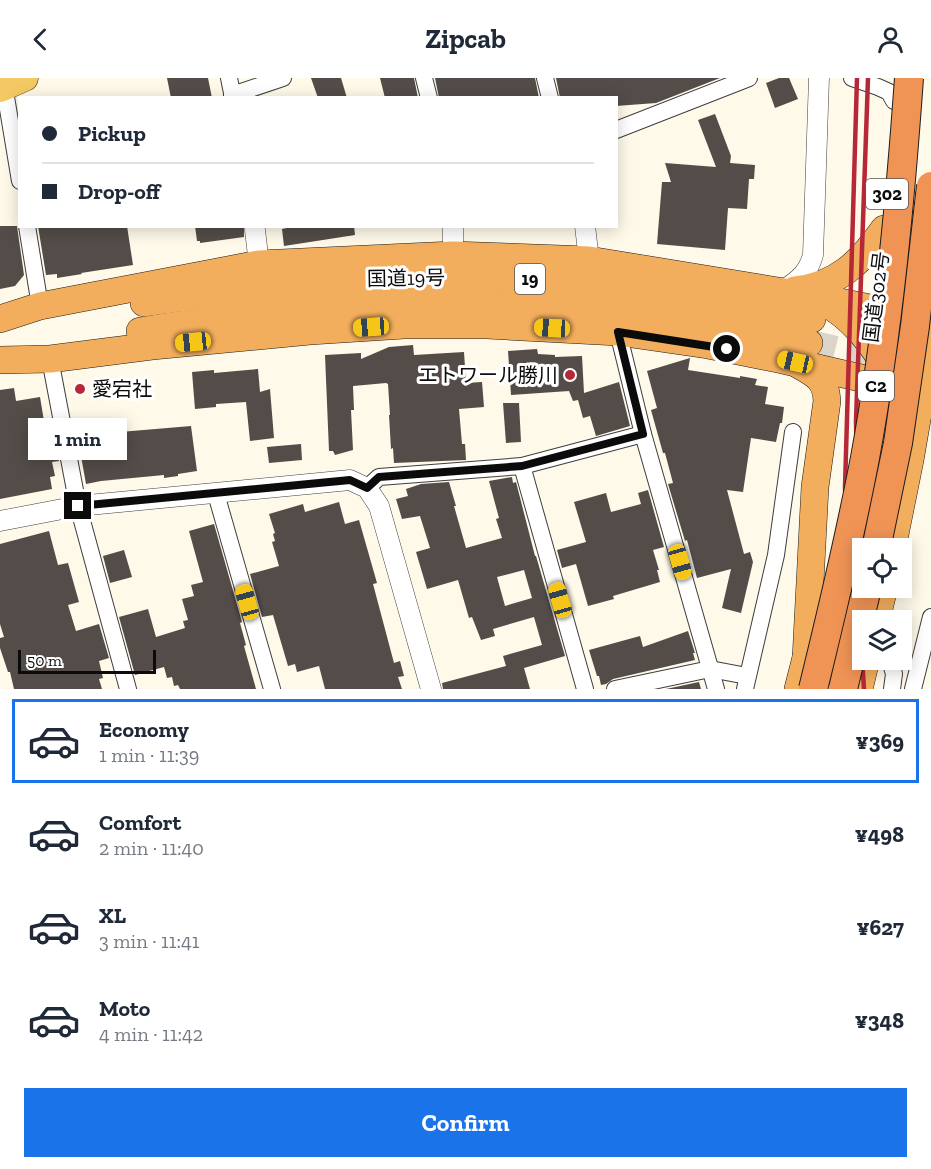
<!DOCTYPE html>
<meta charset="utf-8">
<style>
body{margin:0;font-family:"Zilla Slab","Noto Sans JP",serif;background:#f6f6f7;color:#1f2937;height:100vh;display:flex;flex-direction:column;font-size:22px;white-space:nowrap}
*{box-sizing:border-box;margin:0}
p{font-size:20px;color:#747a83}
.icon{flex:none;width:33px;height:33px;fill:none;stroke:currentColor;stroke-width:2;stroke-linecap:round;stroke-linejoin:round}
.map{position:relative;height:611px;overflow:hidden}
.drawer{display:flex;flex-direction:column;background:#fff;flex:1}
.drawer>*{flex:none}
.top-card{position:absolute;left:18px;top:18px;width:600px;height:132px;border-radius:0px;box-shadow:0 3px 15px #0003;display:grid;align-content:center;height:132px;padding:0 24px;background:#fff}
.controls{position:absolute;left:852px;top:460px;display:grid;gap:12px}
.controls a{display:grid;place-items:center;width:60px;height:60px;border-radius:0px;background:#fff;box-shadow:0 3px 15px #0003;font-size:30px}
.scale{position:absolute;left:18px;bottom:15px;width:138px;box-sizing:border-box;padding-left:6px;border:3px solid #0b0b0b;border-top:0;font-size:16px;line-height:21px;white-space:nowrap;color:#0b0b0b;-webkit-text-stroke:4px #fff;paint-order:stroke}
.end{position:absolute;width:27px;height:27px;margin:-14px;border:8px solid #0b0b0b;background:#fff;box-shadow:0 0 0 3px #fff}
.from{border-radius:50%}
.bubble{position:absolute;height:42px;border-radius:0px;background:#fff;box-shadow:0 3px 15px #0003;font-size:20px;font-weight:700;line-height:42px;text-align:center}
.car{position:absolute;width:18px;height:36px;margin:-18px -9px;border-radius:8px;box-shadow:0 0 4px 2px #0007;background:linear-gradient(#f5c518 24%,#345 0 40%,#f5c518 0 76%,#345 0 86%,#f5c518 0)}
.top-card b{display:flex;align-items:center;gap:21px;height:57px;font-size:22px}
.top-card b+b{border-top:2px solid #e0e1e3}
.top-card i{width:15px;height:15px;background:#1f2937}
ul{padding:10px 0 0;list-style:none}
li{display:flex;align-items:center;gap:18px;height:84px;margin:0 12px 9px;padding:0 12px;border:3px solid transparent;border-radius:0px}
li div{flex:1}
li b{display:block;font-size:22px}
li em{font-style:normal;font-weight:700}
li.on{border-color:#1a73e8}
li>.icon{width:54px;height:54px;stroke-width:1.5}
.cta{display:flex;gap:12px;margin-top:auto;padding:12px 24px}
.cta a{flex:1;height:69px;border-radius:0px;background:#1a73e8;color:#fff;font-size:24px;font-weight:700;line-height:69px;text-align:center}
header{display:flex;justify-content:space-between;align-items:center;height:78px;padding:0 24px;background:#fff;font-size:27px;font-weight:700}
.map>svg:first-child{display:block}
.building{fill:#534c48;fill-rule:evenodd}
.lines{fill:none;stroke-linecap:round;stroke-linejoin:round}
.trunk-tunnel{stroke:#dad5c8;stroke-width:27;stroke-dasharray:27 14;stroke-linecap:butt}
.minor-casing{stroke:#3e3e3e;stroke-width:18}
.tertiary-casing{stroke:#3e3e3e;stroke-width:21}
.primary-casing{stroke:#1c1c1c;stroke-width:27}
.trunk-casing{stroke:#1c1c1c;stroke-width:28}
.minor{stroke:#fff;stroke-width:16}
.tertiary{stroke:#fff;stroke-width:20}
.primary{stroke:#f4c964;stroke-width:26}
.trunk{stroke:#f2ae5d;stroke-width:27}
.rail{stroke:#b62837;stroke-width:4.5}
.motorway-bridge-casing{stroke:#1c1c1c;stroke-width:30;stroke-linecap:butt}
.motorway-bridge{stroke:#f09456;stroke-width:28}
.route{stroke:#0b0b0b;stroke-width:8}
.poi-dot{fill:#b62837;stroke:#fff;stroke-width:2}
.labels{text-anchor:middle;dominant-baseline:central;stroke-width:6;stroke-linejoin:round;paint-order:stroke}
.shield{fill:#fff;stroke:#545454;stroke-width:1.5}
.shield-label{font-size:18px;font-weight:bold;fill:#0b0b0b}
.street-label{font-size:20px;fill:#0b0b0b;stroke:#fff}
.poi-label{font-size:20px;fill:#0b0b0b;stroke:#fff;text-anchor:end}
</style>
<header><svg class="icon" aria-label="back" viewBox="0 0 24 24"><path d="M15 5l-7 7 7 7"/></svg>Zipcab<svg class="icon" aria-label="person" viewBox="0 0 24 24"><circle cx="12" cy="8" r="4"/><path d="M4 21q1-7 8-7t8 7"/></svg></header>
<div class="map">
<svg width="931" height="611" viewBox="0 0 931 611">
<rect width="100%" height="100%" fill="#fef9e9"/>
<g class="building">
<polygon points="167,0 208,0 212,20 171,20"/>
<polygon points="311,0 341,0 347,20 318,20"/>
<polygon points="380,0 414,0 418,20 385,20"/>
<polygon points="435,0 535,0 539,20 439,20"/>
<polygon points="556,0 720,0 656,25 616,28 616,20 560,20"/>
<polygon points="779,0 789,0 798,21 775,30 766,5"/>
<polygon points="715,36 731,78 730,85 755,87 754,101 749,101 747,131 728,130 725,172 657,166 662,104 671,104 665,85 716,89 698,42"/>
<polygon points="0,148 17,148 24,197 15,208 0,211"/>
<polygon points="38,148 127,148 133,187 81,195 82,196 57,200 57,196 46,197"/>
<polygon points="195,148 244,148 244,159 200,165 200,163 197,163"/>
<polygon points="296,148 354,148 355,157 284,168 282,151"/>
<polygon points="413,267 414,277 464,274 466,305 482,304 484,329 459,331 462,366 465,366 466,382 394,385 393,370 391,371 389,337 390,337 388,306 386,305 353,308 354,332 351,332 353,372 335,377 333,373 329,373 325,277 361,275 361,281 389,269"/>
<polygon points="537,271 538,276 555,277 555,279 582,278 584,315 619,304 630,348 596,358 590,338 583,340 578,322 573,323 569,313 511,317 508,273"/>
<polygon points="690,280 688,292 740,300 740,298 757,301 755,307 768,309 765,326 784,329 782,345 780,345 776,364 751,360 743,414 727,412 744,476 750,474 753,484 741,535 722,530 731,491 697,500 687,462 685,463 668,406 673,405 665,375 663,375 651,332 657,330 647,293"/>
<polygon points="258,291 260,314 270,311 274,360 250,363 246,324 216,326 216,329 195,331 192,294 214,292 214,295"/>
<polygon points="14,310 16,323 40,319 48,367 49,368 56,367 59,383 52,384 55,398 50,399 52,411 0,421 0,312"/>
<polygon points="503,325 519,325 521,364 506,365"/>
<polygon points="191,348 197,393 178,396 178,398 164,400 164,397 101,403 86,406 81,378 79,379 76,363 120,354"/>
<polygon points="301,366 302,382 269,385 267,369"/>
<path d="M512,399L513,405L516,404L535,478H536L565,578L524,590L530,611H443L442,605L506,588L503,578L542,567L534,539L493,551L495,558L481,562L472,539L469,540L458,502L427,511L416,474L430,470L420,438L402,441L396,421L408,418L406,411L421,406L449,404L456,428H454L466,470L502,460L496,441L499,440L489,403ZM524,492L532,520L505,528L497,499Z"/>
<polygon points="648,412 664,469 653,472 659,492 657,492 660,504 613,518 614,521 588,528 576,486 562,490 557,472 586,464 574,424 606,415 611,434 641,426 638,415"/>
<polygon points="339,424 345,446 359,442 377,505 373,506 394,585 400,583 404,598 398,599 402,611 325,611 319,588 297,594 295,586 288,588 273,537 262,539 250,496 279,488 272,464 275,463 273,456 275,455 269,436 303,426 305,434"/>
<polygon points="214,446 242,544 240,545 246,567 244,568 256,611 180,611 178,607 174,608 172,599 167,600 164,589 135,597 119,539 148,531 156,559 185,550 183,543 188,542 182,521 194,518 191,507 203,504 189,453"/>
<polygon points="49,453 58,487 68,485 79,524 68,527 76,553 99,546 109,580 99,583 103,600 99,601 102,611 14,611 10,594 8,594 0,570 0,560 4,559 0,546 0,466"/>
<polygon points="124,472 132,499 110,505 103,478"/>
<polygon points="688,553 695,575 693,575 695,582 613,601 606,606 601,607 599,598 597,598 589,572 640,558 643,569"/>
<polygon points="699,604 701,611 666,611"/>
</g>
<g class="lines">
<polyline class="trunk-tunnel" points="809,265 898,287"/>
<defs>
<g id="minor">
<polyline points="229,0 233,20"/>
<polyline points="424,0 429,20"/>
<polyline points="545,0 550,20"/>
<polyline points="852,0 878,9 889,14 894,23"/>
<polyline points="3,1 20,103"/>
<polyline points="232,17 283,0"/>
<polyline points="616,52 749,0"/>
<polyline points="27,148 40,228"/>
<polyline points="618,254 643,356 716,611"/>
<polyline points="50,281 78,428 128,611"/>
<polyline points="522,388 585,611"/>
<polyline points="367,410 379,399 522,388 643,356"/>
<polyline points="216,416 272,611"/>
<polyline points="890,582 894,596 892,611"/>
<polyline points="615,611 710,591 747,598"/>
<polyline points="745,611 776,477 793,354"/>
<polyline points="913,611 931,539"/>
</g>
<g id="tertiary">
<polyline points="453,148 453,177"/>
<polyline points="585,148 589,182"/>
<polyline points="255,152 259,186"/>
<path d="M784,212C800,201 808,195 813,177L819,0"/>
<polyline points="0,443 78,428 350,402 367,410 379,428 431,611"/>
</g>
<polyline id="primary" points="0,11 25,0"/>
<g id="trunk">
<path d="M795,212C837,208 861,184 884,151"/>
<path d="M144,225C256,209 369,197 483,199C594,201 704,219 812,241"/>
<path d="M825,225C853,240 872,266 888,292"/>
<polyline points="0,241 40,228 259,186 453,177 589,182 815,219 875,231 931,246"/>
<path d="M140,253C234,238 330,225 425,225C489,224 553,227 616,233C681,240 745,252 809,265"/>
<polyline points="0,282 50,281 152,268 310,253 404,247 487,247 618,254 708,267 783,282 865,301 931,321"/>
<path d="M799,287C817,297 826,302 827,323L815,409L806,581"/>
<path d="M902,305C908,291 919,281 931,272"/>
<polyline points="892,471 910,382 924,301"/>
<polyline points="876,543 884,510"/>
<polyline points="798,611 810,564"/>
<polyline points="859,611 866,582"/>
</g>
</defs>
<use href="#minor" class="minor-casing"/>
<use href="#tertiary" class="tertiary-casing"/>
<use href="#primary" class="primary-casing"/>
<use href="#trunk" class="trunk-casing"/>
<use href="#minor" class="minor"/>
<use href="#tertiary" class="tertiary"/>
<use href="#primary" class="primary"/>
<use href="#trunk" class="trunk"/>
<g class="rail">
<polyline points="853,611 845,409 857,0"/>
<polyline points="864,611 860,545 856,343 868,0"/>
</g>
<defs>
<g id="motorway-bridge">
<polyline points="876,471 898,365 915,248 931,108"/>
<path d="M813,611C832,534 850,458 865,380C888,254 900,127 909,0"/>
<polyline points="843,611 867,510"/>
</g>
</defs>
<use href="#motorway-bridge" class="motorway-bridge-casing"/>
<use href="#motorway-bridge" class="motorway-bridge"/>
</g>
<g class="lines">
<polyline class="route" points="78,428 350,402 367,410 379,399 522,388 643,356 618,254 727,271"/>
</g>
<g class="poi-dot">
<circle cx="570" cy="297" r="6"/>
<circle cx="80" cy="311" r="6"/>
</g>
<g class="labels">
<g class="shield">
<rect x="866" y="101" width="42" height="30" rx="4.5"/>
<rect x="515" y="186" width="30" height="30" rx="4.5"/>
<rect x="858" y="293" width="36" height="30" rx="4.5"/>
</g>
<g class="shield-label">
<text x="887" y="116">302</text>
<text x="530" y="201">19</text>
<text x="876" y="308">C2</text>
</g>
<g class="street-label">
<text transform="translate(406 200) rotate(-1)">国道19号</text>
<text transform="translate(876 219) rotate(-83)">国道302号</text>
</g>
<g class="poi-label">
<text x="558" y="297">エトワール勝川</text>
<text x="92" y="311" text-anchor="start">愛宕社</text>
</g>
</g>
</svg>
<div class="controls">
<a><svg class="icon" aria-label="locate" viewBox="0 0 24 24"><circle cx="12" cy="12" r="6"/><path d="M12 2v4M12 18v4M2 12h4M18 12h4"/></svg></a>
<a><svg class="icon" aria-label="layers" viewBox="0 0 24 24"><path d="M12 4l9 5-9 5-9-5zM3 14l9 5 9-5"/></svg></a>
</div>
<div class="scale">50 m</div>
<i class="end from" style="left:727px;top:271px"></i>
<i class="end" style="left:78px;top:428px"></i>
<div class="bubble" style="left:28px;top:340px;width:99px">1 min</div>
<i class="car" style="left:371px;top:249px;rotate:266deg"></i>
<i class="car" style="left:552px;top:250px;rotate:273deg"></i>
<i class="car" style="left:193px;top:264px;rotate:264deg"></i>
<i class="car" style="left:795px;top:284px;rotate:283deg"></i>
<i class="car" style="left:680px;top:484px;rotate:164deg"></i>
<i class="car" style="left:560px;top:522px;rotate:344deg"></i>
<i class="car" style="left:247px;top:524px;rotate:344deg"></i>
<div class="top-card">
<b><i class="from"></i>Pickup</b>
<b><i></i>Drop-off</b>
</div>
</div>
<section class="drawer">
<ul>
<li class="on"><svg class="icon" aria-label="car" viewBox="0 0 24 24"><path d="M5 17H2v-5l4-1 3-4h7l3 4 3 1v5h-3M9 17h6M6 11h13"/><circle cx="7" cy="17" r="2"/><circle cx="17" cy="17" r="2"/></svg><div><b>Economy</b><p>1 min · 11:39</p></div><em>¥369</em></li>
<li><svg class="icon" aria-label="car" viewBox="0 0 24 24"><path d="M5 17H2v-5l4-1 3-4h7l3 4 3 1v5h-3M9 17h6M6 11h13"/><circle cx="7" cy="17" r="2"/><circle cx="17" cy="17" r="2"/></svg><div><b>Comfort</b><p>2 min · 11:40</p></div><em>¥498</em></li>
<li><svg class="icon" aria-label="car" viewBox="0 0 24 24"><path d="M5 17H2v-5l4-1 3-4h7l3 4 3 1v5h-3M9 17h6M6 11h13"/><circle cx="7" cy="17" r="2"/><circle cx="17" cy="17" r="2"/></svg><div><b>XL</b><p>3 min · 11:41</p></div><em>¥627</em></li>
<li><svg class="icon" aria-label="car" viewBox="0 0 24 24"><path d="M5 17H2v-5l4-1 3-4h7l3 4 3 1v5h-3M9 17h6M6 11h13"/><circle cx="7" cy="17" r="2"/><circle cx="17" cy="17" r="2"/></svg><div><b>Moto</b><p>4 min · 11:42</p></div><em>¥348</em></li>
</ul>
<div class="cta"><a>Confirm</a></div>
</section>
